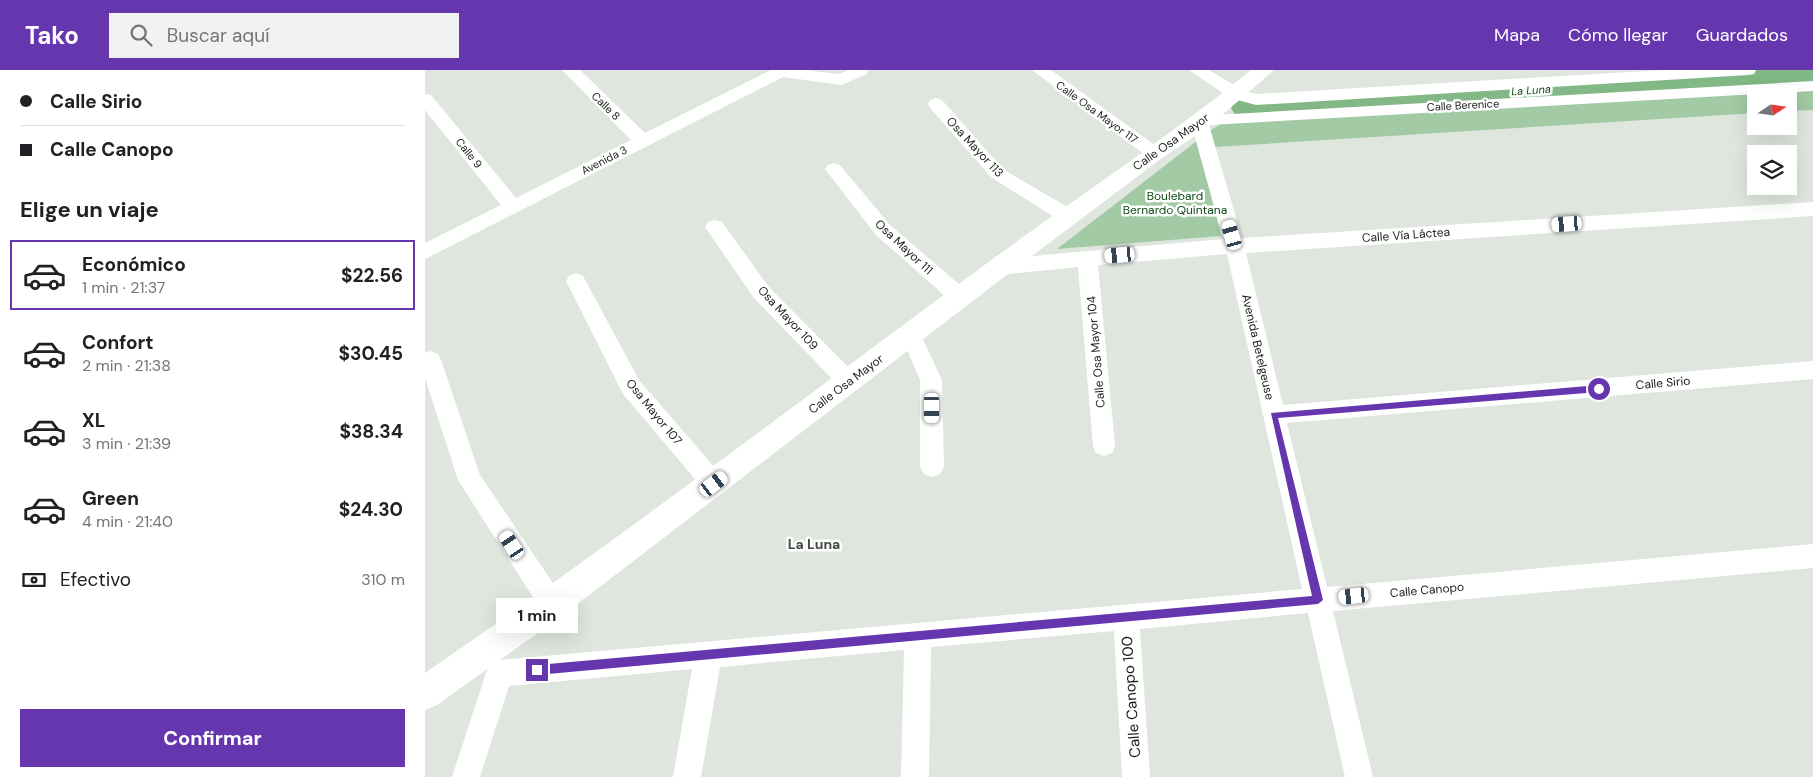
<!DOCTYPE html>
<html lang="es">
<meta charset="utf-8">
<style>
body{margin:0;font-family:"DM Sans",sans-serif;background:#f2f2f2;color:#202124;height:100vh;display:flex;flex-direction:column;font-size:19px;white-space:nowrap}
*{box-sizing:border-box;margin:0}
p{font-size:16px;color:#757577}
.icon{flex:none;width:28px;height:28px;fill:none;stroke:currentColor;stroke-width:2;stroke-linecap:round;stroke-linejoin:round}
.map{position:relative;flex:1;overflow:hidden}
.drawer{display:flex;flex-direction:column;background:#fff;width:425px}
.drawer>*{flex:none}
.guide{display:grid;align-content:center;height:110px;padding:0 20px;background:#fff}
.needle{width:32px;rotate:77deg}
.controls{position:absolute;left:1322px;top:15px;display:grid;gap:10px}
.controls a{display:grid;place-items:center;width:50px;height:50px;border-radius:0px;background:#fff;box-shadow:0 5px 20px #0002;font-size:25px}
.end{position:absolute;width:22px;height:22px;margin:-11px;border:6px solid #6536ae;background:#fff;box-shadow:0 0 0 2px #fff}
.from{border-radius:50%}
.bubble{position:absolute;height:35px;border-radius:0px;background:#fff;box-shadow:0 5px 20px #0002;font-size:16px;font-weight:700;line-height:35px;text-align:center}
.car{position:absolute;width:15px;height:30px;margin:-15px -8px;border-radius:6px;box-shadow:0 0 4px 1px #0007;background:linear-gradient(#fff 24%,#345 0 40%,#fff 0 76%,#345 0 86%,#fff 0)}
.guide b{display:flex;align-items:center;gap:18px;height:48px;font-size:19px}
.guide b+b{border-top:1px solid #e0e0e0}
.guide i{width:12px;height:12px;background:#202124}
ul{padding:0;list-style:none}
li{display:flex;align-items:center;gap:15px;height:70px;margin:0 10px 8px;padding:0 10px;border:2px solid transparent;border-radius:0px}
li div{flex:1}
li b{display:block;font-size:19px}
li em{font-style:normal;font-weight:700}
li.current{border-color:#6536ae}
li>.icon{width:45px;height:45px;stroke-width:1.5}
h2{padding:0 20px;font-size:22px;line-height:60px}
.pay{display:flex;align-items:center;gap:12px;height:55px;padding:0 20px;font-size:19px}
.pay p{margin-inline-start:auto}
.button{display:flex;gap:10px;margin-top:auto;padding:10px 20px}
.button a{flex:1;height:58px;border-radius:0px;background:#6536ae;color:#fff;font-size:20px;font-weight:700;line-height:58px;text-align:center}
header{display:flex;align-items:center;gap:30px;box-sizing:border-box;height:70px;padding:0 25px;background:#6536ae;color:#fff}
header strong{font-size:24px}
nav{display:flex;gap:28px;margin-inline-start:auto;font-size:18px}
.search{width:350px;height:45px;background:#f2f2f2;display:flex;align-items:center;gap:12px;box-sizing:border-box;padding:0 18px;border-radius:0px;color:#757577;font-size:19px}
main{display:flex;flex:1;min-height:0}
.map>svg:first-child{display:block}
.green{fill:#a2caa4}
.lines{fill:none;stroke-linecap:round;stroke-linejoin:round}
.river{fill:#81b885;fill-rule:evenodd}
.minor{fill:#fff;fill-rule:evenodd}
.tertiary{fill:#fff;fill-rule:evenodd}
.route{fill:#6536ae}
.labels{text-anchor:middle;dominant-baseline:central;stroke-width:5;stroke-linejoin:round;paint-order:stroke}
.far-water-label{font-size:11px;font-style:italic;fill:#0b4918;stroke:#fff}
.far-street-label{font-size:11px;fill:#1a1d1a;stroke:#fff}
.street-label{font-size:12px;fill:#1a1d1a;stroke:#fff}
.park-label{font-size:12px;fill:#104c1b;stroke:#fff}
.neighbourhood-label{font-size:14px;font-weight:bold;fill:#424942;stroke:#fff}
.near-street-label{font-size:15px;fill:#1a1d1a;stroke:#fff}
</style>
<header>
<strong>Tako</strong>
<div class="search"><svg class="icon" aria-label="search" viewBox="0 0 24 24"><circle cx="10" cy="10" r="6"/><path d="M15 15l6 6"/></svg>Buscar aquí</div>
<nav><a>Mapa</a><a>Cómo llegar</a><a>Guardados</a></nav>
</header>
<main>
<section class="drawer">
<div class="guide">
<b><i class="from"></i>Calle Sirio</b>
<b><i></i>Calle Canopo</b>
</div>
<h2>Elige un viaje</h2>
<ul>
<li class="current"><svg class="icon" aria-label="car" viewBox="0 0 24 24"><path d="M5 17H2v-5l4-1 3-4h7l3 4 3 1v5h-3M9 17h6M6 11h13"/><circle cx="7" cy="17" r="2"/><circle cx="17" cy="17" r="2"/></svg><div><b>Económico</b><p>1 min · 21:37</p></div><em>$22.56</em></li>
<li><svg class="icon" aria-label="car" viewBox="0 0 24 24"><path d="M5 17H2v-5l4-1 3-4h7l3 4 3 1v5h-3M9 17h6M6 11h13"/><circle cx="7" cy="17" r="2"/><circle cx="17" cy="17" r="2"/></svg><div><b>Confort</b><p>2 min · 21:38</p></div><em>$30.45</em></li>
<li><svg class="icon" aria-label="car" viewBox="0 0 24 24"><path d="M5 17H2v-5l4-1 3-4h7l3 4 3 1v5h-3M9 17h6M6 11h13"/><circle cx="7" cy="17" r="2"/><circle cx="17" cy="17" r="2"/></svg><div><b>XL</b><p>3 min · 21:39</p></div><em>$38.34</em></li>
<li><svg class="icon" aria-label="car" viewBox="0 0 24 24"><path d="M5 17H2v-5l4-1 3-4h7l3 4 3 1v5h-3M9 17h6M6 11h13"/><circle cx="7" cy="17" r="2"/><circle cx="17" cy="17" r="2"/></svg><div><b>Green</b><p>4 min · 21:40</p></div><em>$24.30</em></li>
</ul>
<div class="pay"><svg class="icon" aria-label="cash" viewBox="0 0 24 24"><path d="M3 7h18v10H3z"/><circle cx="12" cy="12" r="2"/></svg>Efectivo<p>310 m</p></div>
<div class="button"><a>Confirmar</a></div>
</section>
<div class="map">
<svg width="1388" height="707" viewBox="0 0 1388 707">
<rect width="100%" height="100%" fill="#dee6de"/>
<polygon class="green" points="1289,0 1388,0 1388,40 1364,41 1364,24 1331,24 1331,43 775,78 796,166 632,179 786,60 826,35"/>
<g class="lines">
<polygon class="river" points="1245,0 1388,0 1388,13 824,50 811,46 806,38 811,30 824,26"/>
<g class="minor">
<polygon points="137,0 155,0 220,63 346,0 380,0 414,4 423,0 444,0 442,4 416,15 358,7 0,189 0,173 76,135 0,40 0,24 6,25 91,128 206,70"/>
<polygon points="607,0 626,0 735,79 738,83 735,87 729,89 723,87"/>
<polygon points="764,0 784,0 817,20 831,24 1238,0 1331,0 1329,4 1323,5 831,35 805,28"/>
<polygon points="1388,11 1388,21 784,55 817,168 1388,132 1388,146 821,183 858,335 1388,291 1388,309 862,353 902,517 1388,474 1388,498 908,541 948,707 920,707 883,543 715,559 725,707 697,707 689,561 506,577 504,707 476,707 479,580 295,597 276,707 248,707 267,599 84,616 55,707 27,707 61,603 65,594 74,590 877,519 802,184 673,195 690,376 687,383 679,386 671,383 668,376 653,197 574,205 567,202 564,197 567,192 574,189 798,169 766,53 772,46"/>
<polygon points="511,28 517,30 579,100 651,142 653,147 651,152 644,154 637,152 567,108 505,38 503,34 505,30"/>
<polygon points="409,93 415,95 465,155 542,221 545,227 542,233 535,235 528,233 451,165 400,99 403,95"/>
<polygon points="290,150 297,152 343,216 432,306 435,312 432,318 424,321 416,318 329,228 280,157 283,152"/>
<polygon points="151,203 158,206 214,310 297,406 301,414 297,422 289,425 281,422 198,324 141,211 144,206"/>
<polygon points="486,257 493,259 517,310 519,397 515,404 507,407 499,404 495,397 495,310 476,265 479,259"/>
<polygon points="5,281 13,284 16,290 55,405 136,525 140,534 136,543 127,547 118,543 33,410 0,308 0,283"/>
</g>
<path class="tertiary" d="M826,0H849L782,58L737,88L583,204L138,545L12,635L0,640V603C192,471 377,329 565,191C652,127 743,68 826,0Z"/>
</g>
<polygon class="route" points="1174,315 1178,319 1174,322 853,348 898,530 893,534 112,605 107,600 112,595 887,526 846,343"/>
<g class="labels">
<g class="far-water-label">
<text transform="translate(1106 20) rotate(-4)">La Luna</text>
</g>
<g class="far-street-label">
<text transform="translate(1038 35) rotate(-3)">Calle Berenice</text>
<text transform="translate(181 36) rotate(44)">Calle 8</text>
<text transform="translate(672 42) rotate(36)">Calle Osa Mayor 117</text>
<text transform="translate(44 83) rotate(51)">Calle 9</text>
<text transform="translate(179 90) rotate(-27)">Avenida 3</text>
</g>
<g class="street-label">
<text transform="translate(746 72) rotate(-35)">Calle Osa Mayor</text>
<text transform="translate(550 77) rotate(47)">Osa Mayor 113</text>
<text transform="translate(981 165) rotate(-4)">Calle Vía Láctea</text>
<text transform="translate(479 177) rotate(43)">Osa Mayor 111</text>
<text transform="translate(363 248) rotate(47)">Osa Mayor 109</text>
<text transform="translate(833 277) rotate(77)">Avenida Betelgeuse</text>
<text transform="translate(671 282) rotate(-95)">Calle Osa Mayor 104</text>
<text transform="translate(1238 313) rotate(-5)">Calle Sirio</text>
<text transform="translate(421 314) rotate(-37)">Calle Osa Mayor</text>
<text transform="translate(229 342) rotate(51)">Osa Mayor 107</text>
<text transform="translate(1002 520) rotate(-5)">Calle Canopo</text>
</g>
<g class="park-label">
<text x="750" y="126">Boulebard<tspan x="750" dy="14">Bernardo Quintana</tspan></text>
</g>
<g class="neighbourhood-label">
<text x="389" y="474">La Luna</text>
</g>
<g class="near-street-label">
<text transform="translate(706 627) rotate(-94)">Calle Canopo 100</text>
</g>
</g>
</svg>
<div class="controls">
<a><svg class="needle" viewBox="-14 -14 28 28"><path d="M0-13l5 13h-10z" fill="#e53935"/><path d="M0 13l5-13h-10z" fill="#757577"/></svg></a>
<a><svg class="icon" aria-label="layers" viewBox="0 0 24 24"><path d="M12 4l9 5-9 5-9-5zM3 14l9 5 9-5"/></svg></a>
</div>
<i class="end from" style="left:1174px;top:319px"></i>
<i class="end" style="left:112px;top:600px"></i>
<div class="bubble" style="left:71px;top:528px;width:82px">1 min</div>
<i class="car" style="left:1142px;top:154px;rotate:266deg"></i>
<i class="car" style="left:807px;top:165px;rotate:344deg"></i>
<i class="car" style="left:695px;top:185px;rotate:265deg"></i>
<i class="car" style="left:507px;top:338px;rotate:180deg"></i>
<i class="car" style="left:289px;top:414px;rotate:53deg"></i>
<i class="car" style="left:87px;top:475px;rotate:327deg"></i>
<i class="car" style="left:929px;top:526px;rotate:264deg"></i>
</div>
</main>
